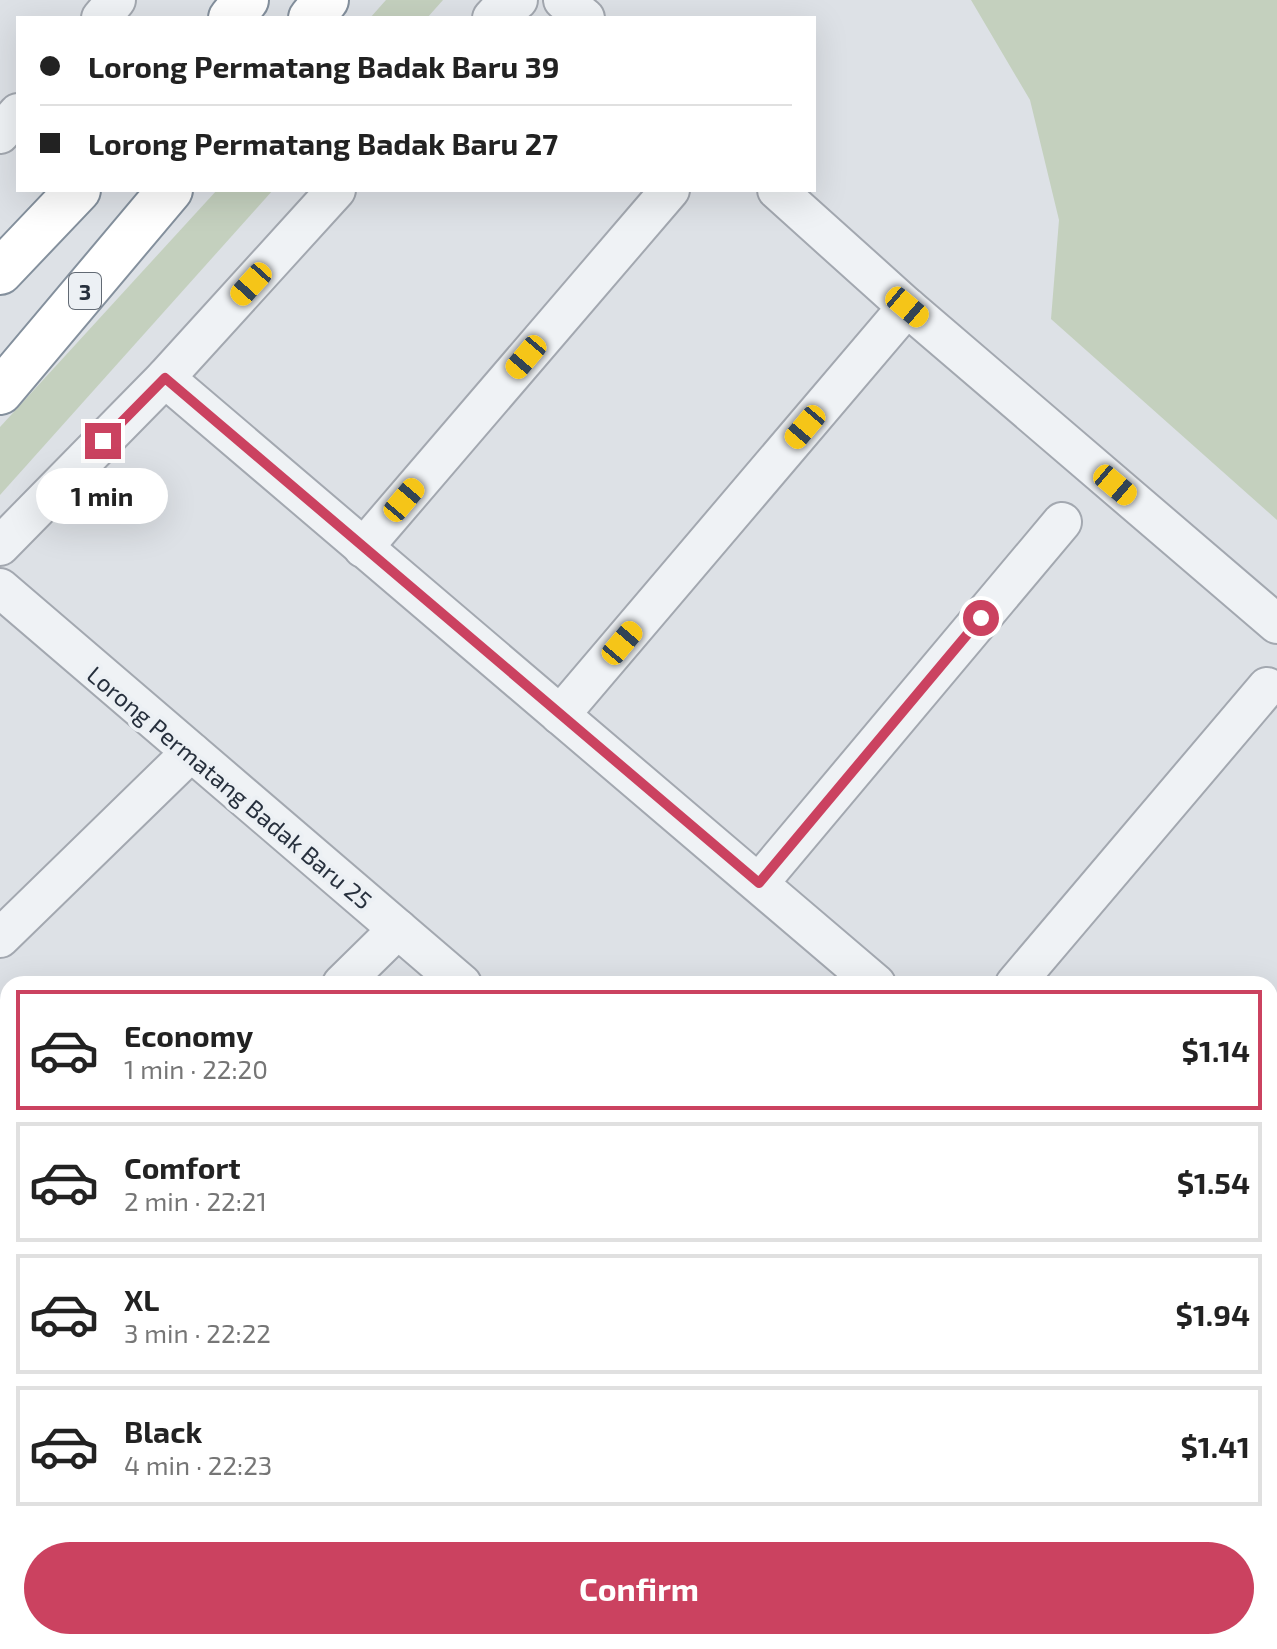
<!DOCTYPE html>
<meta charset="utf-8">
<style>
body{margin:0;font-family:"Exo 2",sans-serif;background:#f2f2f2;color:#222;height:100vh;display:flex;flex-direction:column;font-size:30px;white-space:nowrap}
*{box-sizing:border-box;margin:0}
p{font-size:26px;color:#767676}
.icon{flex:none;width:44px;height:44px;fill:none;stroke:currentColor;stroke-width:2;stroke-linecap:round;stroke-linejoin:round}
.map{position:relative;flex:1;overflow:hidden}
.sheet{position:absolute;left:0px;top:976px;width:1278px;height:674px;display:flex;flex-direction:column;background:#fff;border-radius:24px 24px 0 0;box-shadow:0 8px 32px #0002}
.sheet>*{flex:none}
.banner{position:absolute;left:16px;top:16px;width:800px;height:176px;border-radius:0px;box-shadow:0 8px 32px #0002;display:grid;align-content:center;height:176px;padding:0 24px;background:#fff}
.end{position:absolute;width:36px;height:36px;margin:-18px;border:10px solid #cb4260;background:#fff;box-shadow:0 0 0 4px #fff}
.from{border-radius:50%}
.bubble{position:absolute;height:56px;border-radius:28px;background:#fff;box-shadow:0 8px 32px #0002;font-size:26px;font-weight:700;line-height:56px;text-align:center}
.car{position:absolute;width:24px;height:48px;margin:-24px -12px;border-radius:10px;box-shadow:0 0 6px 2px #0007;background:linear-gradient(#f5c518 24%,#345 0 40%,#f5c518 0 76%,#345 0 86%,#f5c518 0)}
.banner b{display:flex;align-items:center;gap:28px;height:76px;font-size:30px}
.banner b+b{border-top:2px solid #e0e0e0}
.banner i{width:20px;height:20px;background:#222}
ul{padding:14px 0 0;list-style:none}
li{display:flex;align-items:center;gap:24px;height:120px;margin:0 16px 12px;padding:0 8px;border:4px solid #e0e0e0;border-radius:0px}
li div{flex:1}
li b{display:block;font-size:30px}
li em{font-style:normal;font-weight:700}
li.on{border-color:#cb4260}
li>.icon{width:72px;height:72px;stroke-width:1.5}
.button{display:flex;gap:16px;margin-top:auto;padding:16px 24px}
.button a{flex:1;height:92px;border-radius:48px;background:#cb4260;color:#fff;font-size:32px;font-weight:700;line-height:92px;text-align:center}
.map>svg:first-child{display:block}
.green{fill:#c4d0be}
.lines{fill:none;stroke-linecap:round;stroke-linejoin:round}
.minor-casing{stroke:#a3a8b0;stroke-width:42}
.highway-casing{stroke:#84909d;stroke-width:48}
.minor{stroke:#eff2f5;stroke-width:38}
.highway{stroke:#fff;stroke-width:44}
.route{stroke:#cb4260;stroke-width:10}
.labels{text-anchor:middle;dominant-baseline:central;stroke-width:8;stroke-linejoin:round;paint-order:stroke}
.shield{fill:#ecf0f4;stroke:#626a74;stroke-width:2}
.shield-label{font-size:22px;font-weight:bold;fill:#27303d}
.street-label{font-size:24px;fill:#27303d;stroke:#ecf0f4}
</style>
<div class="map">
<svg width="1277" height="1649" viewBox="0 0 1277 1649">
<rect width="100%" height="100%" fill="#dde1e6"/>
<g class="green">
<polygon points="386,0 443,0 427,18 370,18"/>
<polygon points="971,0 1277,0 1277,520 1051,319 1059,220 1030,100"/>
<polygon points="217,190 273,190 0,495 0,427"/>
<polygon points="1270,1150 1277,1156 1277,1356 1270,1364"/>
<polygon points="501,1642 1058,1642 1051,1649 493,1649"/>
</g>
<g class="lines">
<defs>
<g id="minor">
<polyline points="563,0 585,18"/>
<polyline points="101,18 116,0"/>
<polyline points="492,18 502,7 518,0"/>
<polyline points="0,134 18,113"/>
<polyline points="777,190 907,307 1277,624"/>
<polyline points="165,378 876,984"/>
<polyline points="0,546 165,378 336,190"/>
<polyline points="363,548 670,190"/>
<polyline points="0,588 462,984"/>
<polyline points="560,715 907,307"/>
<polyline points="759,883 1062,522"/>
<polyline points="0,938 191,752"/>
<polyline points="342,984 398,929"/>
<polyline points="1015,984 1267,687"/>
<polyline points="1270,1084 1277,1076"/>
<polyline points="0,1320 8,1312"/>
<polyline points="1270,1460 1277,1452"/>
<polyline points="1182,1642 1189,1649"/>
<polyline points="57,1649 64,1642"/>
<polyline points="451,1649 458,1642"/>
<polyline points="1094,1649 1100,1642"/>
</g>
<g id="highway">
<polyline points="231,18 246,0"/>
<polyline points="311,18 326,0"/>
<polyline points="0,272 78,190"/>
<polyline points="0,392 170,190"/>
</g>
</defs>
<use href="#minor" class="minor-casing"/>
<use href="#highway" class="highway-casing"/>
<use href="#minor" class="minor"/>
<use href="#highway" class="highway"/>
</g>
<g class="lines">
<polyline class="route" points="103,441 165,378 759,883 981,618"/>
</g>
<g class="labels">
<rect class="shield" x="69" y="273" width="32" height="36" rx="6"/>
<g class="shield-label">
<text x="85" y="291">3</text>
</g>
<g class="street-label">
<text transform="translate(230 787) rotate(40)">Lorong Permatang Badak Baru 25</text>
</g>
</g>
</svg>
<i class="end from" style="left:981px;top:618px"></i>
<i class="end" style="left:103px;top:441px"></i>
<div class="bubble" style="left:36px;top:468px;width:132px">1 min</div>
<i class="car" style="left:251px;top:284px;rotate:222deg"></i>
<i class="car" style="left:907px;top:307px;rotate:130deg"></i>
<i class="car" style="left:526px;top:357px;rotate:220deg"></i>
<i class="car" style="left:805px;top:427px;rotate:220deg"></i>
<i class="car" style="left:1115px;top:485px;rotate:130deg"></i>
<i class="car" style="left:404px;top:500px;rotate:40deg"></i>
<i class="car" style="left:622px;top:643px;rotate:40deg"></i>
<div class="banner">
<b><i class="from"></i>Lorong Permatang Badak Baru 39</b>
<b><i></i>Lorong Permatang Badak Baru 27</b>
</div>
<section class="sheet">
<ul>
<li class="on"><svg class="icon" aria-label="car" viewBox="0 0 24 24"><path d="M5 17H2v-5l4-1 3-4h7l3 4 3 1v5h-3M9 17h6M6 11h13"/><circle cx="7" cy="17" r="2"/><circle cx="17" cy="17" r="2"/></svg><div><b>Economy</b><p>1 min · 22:20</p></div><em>$1.14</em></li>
<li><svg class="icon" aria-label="car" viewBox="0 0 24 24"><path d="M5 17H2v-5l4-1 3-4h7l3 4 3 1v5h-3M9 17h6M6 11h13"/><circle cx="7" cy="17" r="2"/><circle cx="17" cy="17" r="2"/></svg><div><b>Comfort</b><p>2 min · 22:21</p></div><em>$1.54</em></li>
<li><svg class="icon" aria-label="car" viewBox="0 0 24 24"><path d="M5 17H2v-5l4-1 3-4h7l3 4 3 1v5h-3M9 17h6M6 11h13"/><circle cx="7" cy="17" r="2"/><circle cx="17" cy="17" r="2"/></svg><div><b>XL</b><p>3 min · 22:22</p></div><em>$1.94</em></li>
<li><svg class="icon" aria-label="car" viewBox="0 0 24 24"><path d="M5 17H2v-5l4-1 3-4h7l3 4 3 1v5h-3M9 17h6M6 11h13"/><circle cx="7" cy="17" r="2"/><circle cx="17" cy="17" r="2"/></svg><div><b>Black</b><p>4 min · 22:23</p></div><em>$1.41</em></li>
</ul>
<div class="button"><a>Confirm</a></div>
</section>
</div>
